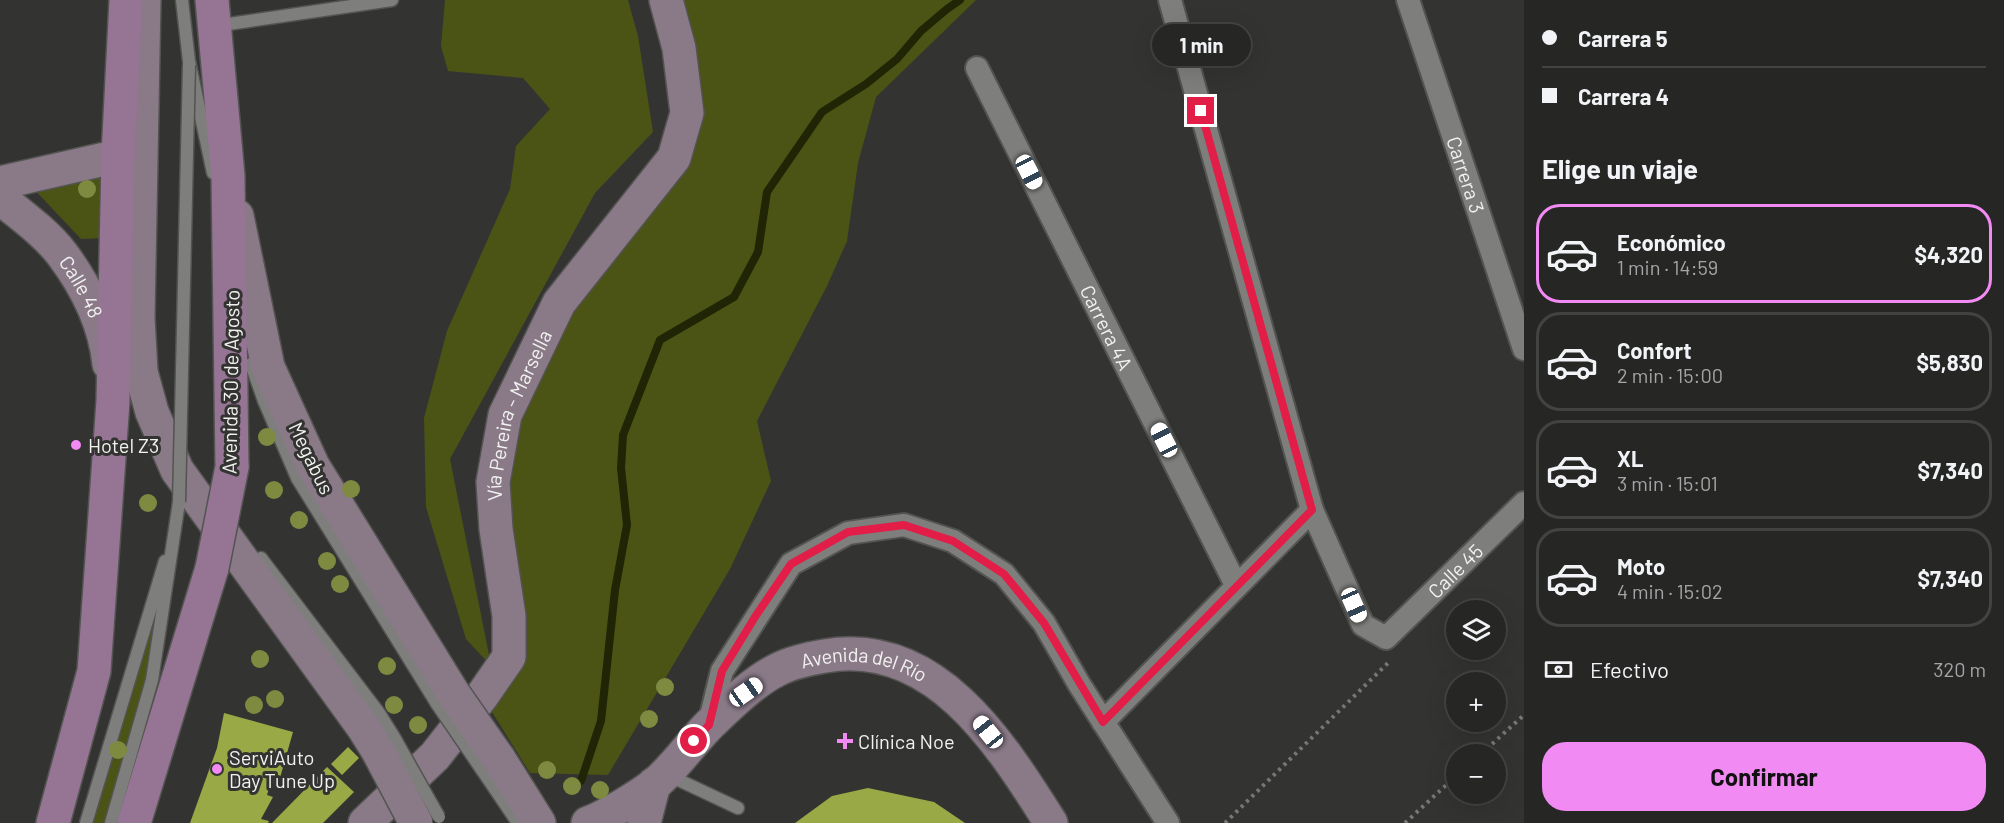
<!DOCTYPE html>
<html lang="es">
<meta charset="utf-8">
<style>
body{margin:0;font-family:Barlow,sans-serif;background:#2e2f2d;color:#f1f3f6;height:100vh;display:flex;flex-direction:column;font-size:22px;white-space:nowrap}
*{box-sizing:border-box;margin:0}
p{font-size:20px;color:#a4a5a7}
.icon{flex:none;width:33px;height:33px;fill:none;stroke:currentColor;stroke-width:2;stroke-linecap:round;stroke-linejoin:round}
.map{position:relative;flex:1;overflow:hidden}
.side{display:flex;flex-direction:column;background:#262725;width:480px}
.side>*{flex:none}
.banner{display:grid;align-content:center;height:132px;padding:0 18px;background:#262725}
.controls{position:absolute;left:1446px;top:600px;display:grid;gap:12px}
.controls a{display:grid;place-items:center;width:60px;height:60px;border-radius:50%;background:#262725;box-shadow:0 6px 24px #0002,0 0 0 2px #424442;font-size:30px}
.end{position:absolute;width:27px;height:27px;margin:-14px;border:8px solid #e11d48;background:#fff;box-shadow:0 0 0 3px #fff}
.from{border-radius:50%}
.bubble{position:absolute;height:42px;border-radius:21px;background:#262725;box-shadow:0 6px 24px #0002,0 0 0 2px #424442;font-size:20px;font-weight:700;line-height:42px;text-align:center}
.car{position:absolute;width:18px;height:36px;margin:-18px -9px;border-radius:8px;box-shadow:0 0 4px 2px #0007;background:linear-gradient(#fff 24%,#345 0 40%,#fff 0 76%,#345 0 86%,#fff 0)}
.banner b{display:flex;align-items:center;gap:21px;height:57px;font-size:22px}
.banner b+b{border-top:2px solid #424442}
.banner i{width:15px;height:15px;background:#f1f3f6}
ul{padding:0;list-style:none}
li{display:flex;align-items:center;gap:18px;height:99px;margin:0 12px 9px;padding:0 6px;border:3px solid #424442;border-radius:24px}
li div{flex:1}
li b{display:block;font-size:22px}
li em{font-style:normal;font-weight:700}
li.on{border-color:#f28af3}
li>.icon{width:54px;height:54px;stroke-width:1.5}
h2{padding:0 18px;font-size:27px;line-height:72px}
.pay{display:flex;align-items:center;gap:15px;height:66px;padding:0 18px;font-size:22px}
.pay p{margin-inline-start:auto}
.cta{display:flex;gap:12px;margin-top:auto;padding:12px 18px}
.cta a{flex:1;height:69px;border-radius:24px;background:#f28af3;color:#111;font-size:24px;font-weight:700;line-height:69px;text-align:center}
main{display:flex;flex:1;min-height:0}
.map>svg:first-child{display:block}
.green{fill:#4b5415}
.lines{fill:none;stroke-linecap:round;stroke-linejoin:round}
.stream{stroke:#202505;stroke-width:8}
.building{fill:#98a945}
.lane-casing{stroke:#535351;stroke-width:15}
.street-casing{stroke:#535351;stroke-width:26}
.secondary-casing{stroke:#535351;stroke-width:36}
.primary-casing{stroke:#535351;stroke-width:36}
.path{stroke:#777876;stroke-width:4;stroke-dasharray:3 4.5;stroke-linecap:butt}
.lane{stroke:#7e7f7c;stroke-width:12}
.street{stroke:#7e7f7c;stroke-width:22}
.secondary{stroke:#8a7a88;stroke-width:33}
.primary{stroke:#957494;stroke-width:33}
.lane-bridge-casing{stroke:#535351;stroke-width:15;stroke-linecap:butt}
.secondary-bridge-casing{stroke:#535351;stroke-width:36;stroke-linecap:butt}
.primary-bridge-casing{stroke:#535351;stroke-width:36;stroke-linecap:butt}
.lane-bridge{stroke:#7e7f7c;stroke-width:12}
.secondary-bridge{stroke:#8a7a88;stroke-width:33}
.primary-bridge{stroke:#957494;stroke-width:33}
.tree{fill:#7e8a40}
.route{stroke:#e11d48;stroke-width:8}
.poi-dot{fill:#f28af3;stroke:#333431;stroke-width:2}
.labels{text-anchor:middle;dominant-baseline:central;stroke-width:6;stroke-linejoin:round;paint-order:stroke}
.street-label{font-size:20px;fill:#f1f2f0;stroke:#333431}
.poi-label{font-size:20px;fill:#f1f2f0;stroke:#333431;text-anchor:start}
</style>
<main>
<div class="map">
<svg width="1524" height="823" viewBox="0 0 1524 823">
<rect width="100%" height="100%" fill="#333431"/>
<g class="green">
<polygon points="445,0 628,0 638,36 653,132 595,193 450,459 491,665 509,616 494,497 514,397 674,158 666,0 976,0 876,97 858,163 847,241 827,286 757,421 771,481 730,569 608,775 530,773 482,696 492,667 466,639 426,507 424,418 447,331 510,189 516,146 550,109 523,78 448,71 441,46"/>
<polygon points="103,169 102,238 81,239 30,185"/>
<polygon points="179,511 152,680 111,823 86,823"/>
</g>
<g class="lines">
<polyline class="stream" points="581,781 601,721 615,590 627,525 621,468 623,435 660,340 734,297 758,252 767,192 822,112 866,84 897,59 921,31 947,9 960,0"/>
</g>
<g class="building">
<polygon points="224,713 293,732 278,785 271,782 267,795 273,797 261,819 269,821 268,823 190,823 217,748"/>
<polygon points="348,747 359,758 342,775 331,764"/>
<polygon points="327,767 354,792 323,823 272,823"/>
<polygon points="868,788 934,802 965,823 795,823 832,796"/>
</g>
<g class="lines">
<defs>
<g id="lane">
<polyline points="182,0 189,61 213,173"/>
<polyline points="215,26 392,0"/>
<polyline points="251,364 264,401 297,478 437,704"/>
<polyline points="261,558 379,713 394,737"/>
<polyline points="482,770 518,823"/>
<polyline points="668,775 738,808"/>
<polyline points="86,823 165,561"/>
<polyline points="111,823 152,680 179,502"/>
</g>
<g id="street">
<path id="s1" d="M1170,0L1312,510L1363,625L1386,638L1524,503"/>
<path id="s2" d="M1408,0L1524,349"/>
<path id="s3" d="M977,68L1236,585"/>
<polyline points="1103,722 1312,510"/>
<polyline points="709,724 722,671 791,564 848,533 904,525 953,541 1004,574 1044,623 1079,684 1168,823"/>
</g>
<g id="secondary">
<polyline points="144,0 138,318 141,372 152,412 177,470 363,727 378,751"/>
<polyline points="0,183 118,156"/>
<path id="s4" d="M0,198C21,215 46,233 62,254C86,286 105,325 109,364"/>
<polyline points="237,216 268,367 313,466 453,693"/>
<polyline points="499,759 539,823"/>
<path id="s5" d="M365,823L435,756L482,696L509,657V616L496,529L493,482L505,415L559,303L674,158L687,113L679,48L666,0"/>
<path id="s6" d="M588,823C605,817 641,795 655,784C675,767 691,743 710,724C730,705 753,682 777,670C792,662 809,659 825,656C935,637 1001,744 1051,823"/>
<polyline points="644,823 654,784"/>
</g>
<g id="primary">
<polyline points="212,0 228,176 232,467"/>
<polyline points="53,823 94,671 113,401 118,156 126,0"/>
<polyline points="134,823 212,568"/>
</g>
</defs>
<use href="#lane" class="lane-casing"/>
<use href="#street" class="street-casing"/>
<use href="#secondary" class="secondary-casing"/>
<use href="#primary" class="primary-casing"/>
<g class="path">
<polyline points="1481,754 1524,715"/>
<polyline points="1225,823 1389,662"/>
<polyline points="1405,823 1456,776"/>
</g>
<use href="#lane" class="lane"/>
<use href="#street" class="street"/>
<use href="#secondary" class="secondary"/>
<use href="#primary" class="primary"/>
<defs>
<g id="lane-bridge">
<polyline points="179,502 189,65"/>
<polyline points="437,704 482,770"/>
<polyline points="394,737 439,817"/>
</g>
<g id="secondary-bridge">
<polyline points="453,693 499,759"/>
<polyline points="378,751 416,823"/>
</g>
<polyline id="primary-bridge" points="212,568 232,467"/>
</defs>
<use href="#lane-bridge" class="lane-bridge-casing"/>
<use href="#secondary-bridge" class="secondary-bridge-casing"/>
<use href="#primary-bridge" class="primary-bridge-casing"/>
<use href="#lane-bridge" class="lane-bridge"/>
<use href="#secondary-bridge" class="secondary-bridge"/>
<use href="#primary-bridge" class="primary-bridge"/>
</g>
<g class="tree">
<circle cx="87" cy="189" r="9"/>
<circle cx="267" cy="437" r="9"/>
<circle cx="351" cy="489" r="9"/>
<circle cx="274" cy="490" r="9"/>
<circle cx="148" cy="503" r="9"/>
<circle cx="299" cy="520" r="9"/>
<circle cx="327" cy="561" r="9"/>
<circle cx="340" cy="584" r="9"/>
<circle cx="260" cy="659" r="9"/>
<circle cx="387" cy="666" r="9"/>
<circle cx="665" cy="687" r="9"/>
<circle cx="275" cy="699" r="9"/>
<circle cx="254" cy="705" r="9"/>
<circle cx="394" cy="705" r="9"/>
<circle cx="649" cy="719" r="9"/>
<circle cx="418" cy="725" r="9"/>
<circle cx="118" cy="750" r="9"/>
<circle cx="547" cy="770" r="9"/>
<circle cx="572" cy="786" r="9"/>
<circle cx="600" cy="790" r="9"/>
</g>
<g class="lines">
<polyline class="route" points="694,741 709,725 722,671 755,617 791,564 848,532 904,525 953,541 1004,574 1044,623 1103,722 1312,510 1201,111"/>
</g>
<g class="poi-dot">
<circle cx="76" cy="445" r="6"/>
<path d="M842 732h6v6h6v6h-6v6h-6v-6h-6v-6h6z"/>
<circle cx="217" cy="769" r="6"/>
</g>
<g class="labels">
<g class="street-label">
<text stroke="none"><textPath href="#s2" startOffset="184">Carrera 3</textPath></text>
<text stroke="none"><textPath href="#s4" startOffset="122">Calle 48</textPath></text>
<text stroke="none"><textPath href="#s3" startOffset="290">Carrera 4A</textPath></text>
<text transform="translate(230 382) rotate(-89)">Avenida 30 de Agosto</text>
<text stroke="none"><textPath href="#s5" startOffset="468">Vía Pereira - Marsella</textPath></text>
<text transform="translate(312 458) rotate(64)">Megabus</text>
<text stroke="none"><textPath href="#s1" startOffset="778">Calle 45</textPath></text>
<text stroke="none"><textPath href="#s6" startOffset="336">Avenida del Río</textPath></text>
</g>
<g class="poi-label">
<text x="88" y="445">Hotel Z3</text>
<text x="858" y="741">Clínica Noe</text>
<text x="229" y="757">ServiAuto<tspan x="229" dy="23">Day Tune Up</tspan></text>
</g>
</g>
</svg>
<div class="controls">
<a><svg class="icon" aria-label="layers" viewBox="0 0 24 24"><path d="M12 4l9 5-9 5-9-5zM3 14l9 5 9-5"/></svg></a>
<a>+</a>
<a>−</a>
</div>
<i class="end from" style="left:694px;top:741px"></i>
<i class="end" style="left:1201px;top:111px"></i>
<div class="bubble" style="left:1152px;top:24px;width:99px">1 min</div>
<i class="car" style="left:1029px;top:172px;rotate:153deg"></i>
<i class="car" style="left:1164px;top:440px;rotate:333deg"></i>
<i class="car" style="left:1354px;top:605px;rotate:156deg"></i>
<i class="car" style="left:746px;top:692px;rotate:55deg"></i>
<i class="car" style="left:988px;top:732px;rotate:321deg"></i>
</div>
<section class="side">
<div class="banner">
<b><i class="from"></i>Carrera 5</b>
<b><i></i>Carrera 4</b>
</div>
<h2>Elige un viaje</h2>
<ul>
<li class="on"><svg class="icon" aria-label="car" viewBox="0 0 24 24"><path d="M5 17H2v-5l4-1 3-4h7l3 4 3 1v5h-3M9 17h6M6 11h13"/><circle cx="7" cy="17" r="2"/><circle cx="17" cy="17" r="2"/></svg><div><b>Económico</b><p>1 min · 14:59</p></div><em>$4,320</em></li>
<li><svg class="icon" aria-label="car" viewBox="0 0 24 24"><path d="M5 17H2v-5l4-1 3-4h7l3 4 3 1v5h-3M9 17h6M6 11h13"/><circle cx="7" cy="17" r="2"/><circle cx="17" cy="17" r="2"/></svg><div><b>Confort</b><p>2 min · 15:00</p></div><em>$5,830</em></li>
<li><svg class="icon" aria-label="car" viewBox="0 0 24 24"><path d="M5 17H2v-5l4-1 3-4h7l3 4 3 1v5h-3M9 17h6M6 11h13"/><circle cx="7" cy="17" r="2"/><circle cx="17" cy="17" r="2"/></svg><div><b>XL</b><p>3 min · 15:01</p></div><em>$7,340</em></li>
<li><svg class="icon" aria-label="car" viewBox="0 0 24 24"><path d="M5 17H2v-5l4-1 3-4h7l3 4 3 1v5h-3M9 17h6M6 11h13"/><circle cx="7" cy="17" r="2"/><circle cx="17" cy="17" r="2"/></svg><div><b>Moto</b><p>4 min · 15:02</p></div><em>$7,340</em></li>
</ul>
<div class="pay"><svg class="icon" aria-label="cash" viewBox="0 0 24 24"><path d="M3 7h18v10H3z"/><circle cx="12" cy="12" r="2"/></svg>Efectivo<p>320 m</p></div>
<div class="cta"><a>Confirmar</a></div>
</section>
</main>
